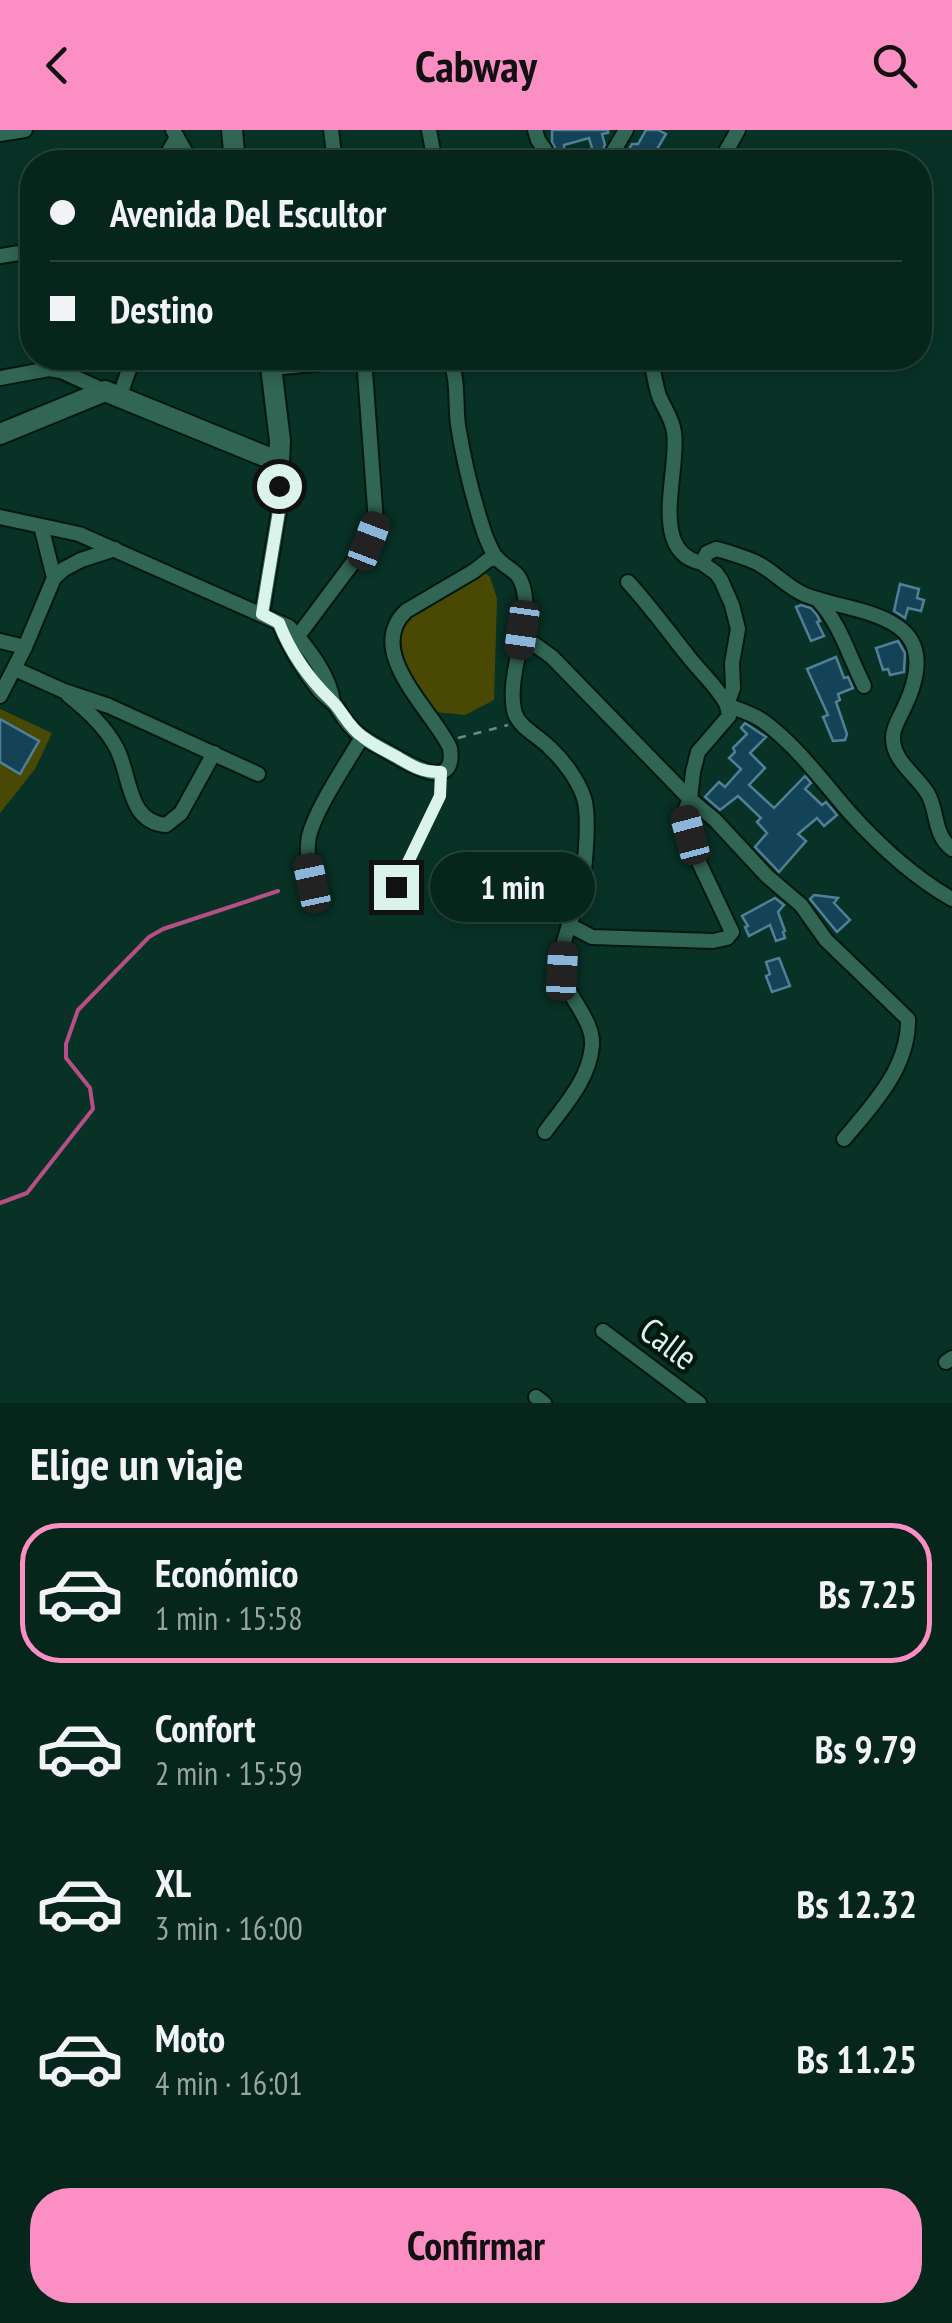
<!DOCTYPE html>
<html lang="es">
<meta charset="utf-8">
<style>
body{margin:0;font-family:"PT Sans Narrow",sans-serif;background:#0f2e25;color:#f1f3f6;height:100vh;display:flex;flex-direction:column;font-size:38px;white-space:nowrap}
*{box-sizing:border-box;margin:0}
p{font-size:32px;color:#98a5a3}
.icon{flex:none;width:55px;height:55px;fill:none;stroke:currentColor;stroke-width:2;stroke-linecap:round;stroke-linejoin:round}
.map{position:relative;height:1273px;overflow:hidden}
.panel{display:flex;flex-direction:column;background:#06261c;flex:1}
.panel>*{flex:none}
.banner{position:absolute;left:20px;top:20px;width:912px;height:220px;border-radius:40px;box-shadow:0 5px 15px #0003,0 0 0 2px #27433b;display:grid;align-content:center;height:220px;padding:0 30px;background:#06261c}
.end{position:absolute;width:45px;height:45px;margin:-22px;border:12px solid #daf4ea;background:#111;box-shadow:0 0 0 5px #111}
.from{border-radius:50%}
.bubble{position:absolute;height:70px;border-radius:35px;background:#06261c;box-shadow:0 5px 15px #0003,0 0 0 2px #27433b;font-size:32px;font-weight:700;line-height:70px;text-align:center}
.car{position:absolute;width:30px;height:60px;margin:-30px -15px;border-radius:12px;box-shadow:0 0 8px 2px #0007;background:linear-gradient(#222 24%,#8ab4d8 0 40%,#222 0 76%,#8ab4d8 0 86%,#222 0)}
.banner b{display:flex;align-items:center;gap:35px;height:95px;font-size:38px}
.banner b+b{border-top:2px solid #27433b}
.banner i{width:25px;height:25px;background:#f1f3f6}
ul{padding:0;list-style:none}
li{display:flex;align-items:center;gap:30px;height:140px;margin:0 20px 15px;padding:0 10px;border:5px solid transparent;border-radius:40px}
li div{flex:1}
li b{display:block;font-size:38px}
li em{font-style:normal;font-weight:700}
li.on{border-color:#fb8fc4}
li>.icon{width:90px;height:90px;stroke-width:1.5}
h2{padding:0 30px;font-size:45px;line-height:120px}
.button{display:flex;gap:20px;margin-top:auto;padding:20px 30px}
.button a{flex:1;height:115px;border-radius:40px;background:#fb8fc4;color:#111;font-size:40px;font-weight:700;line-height:115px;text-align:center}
header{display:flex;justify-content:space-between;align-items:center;height:130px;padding:0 30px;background:#fb8fc4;color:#111;font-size:45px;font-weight:700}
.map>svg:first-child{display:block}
.green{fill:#494903}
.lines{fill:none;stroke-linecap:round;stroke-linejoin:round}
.stream{stroke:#b74e85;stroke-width:4}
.building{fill:#144256;stroke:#508097;stroke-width:2.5}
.lane-casing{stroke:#001810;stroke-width:11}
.street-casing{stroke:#001810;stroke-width:18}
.secondary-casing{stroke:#001810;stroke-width:24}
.path{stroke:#698c81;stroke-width:2.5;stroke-dasharray:8 8;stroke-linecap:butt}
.lane{stroke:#316554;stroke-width:8}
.street{stroke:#316554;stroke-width:14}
.secondary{stroke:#316554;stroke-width:20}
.route{stroke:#daf4ea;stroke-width:12}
.labels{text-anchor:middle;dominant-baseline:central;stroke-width:9;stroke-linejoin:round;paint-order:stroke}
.street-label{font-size:35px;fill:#daf4ea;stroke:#031711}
</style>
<header><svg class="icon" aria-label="back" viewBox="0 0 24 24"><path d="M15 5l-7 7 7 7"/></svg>Cabway<svg class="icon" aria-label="search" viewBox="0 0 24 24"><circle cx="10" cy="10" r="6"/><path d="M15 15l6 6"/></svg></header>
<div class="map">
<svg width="952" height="1273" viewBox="0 0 952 1273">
<rect width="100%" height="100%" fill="#083226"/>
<g class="green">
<polygon points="481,440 490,447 497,469 494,570 465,585 425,581 399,541 398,482"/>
<polygon points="0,579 52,603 35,639 0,683"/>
</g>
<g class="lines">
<polyline class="stream" points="0,1073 27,1063 93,979 90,958 66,928 66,914 78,880 149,807 163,799 278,761"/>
</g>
<g class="building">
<polygon points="552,0 608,0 608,3 602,4 605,15 596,32 589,8 564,15 564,32 552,32 556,20 552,12"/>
<polygon points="646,0 658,0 666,4 650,31 642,26 638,32 628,32 623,30 632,14 638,14"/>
<polygon points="900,454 919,459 917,468 924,470 921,481 908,478 905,488 894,481"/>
<polygon points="801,475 811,478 817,485 820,491 817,492 824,506 811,511 796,477"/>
<polygon points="898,511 905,523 904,542 890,545 888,539 883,540 876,518"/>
<polygon points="836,527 844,548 848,547 853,558 838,564 840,570 836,572 847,604 845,610 833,611 823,587 828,585 807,539"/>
<polygon points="0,589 39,611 20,644 0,632"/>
<polygon points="745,593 766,607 750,623 765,638 749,655 774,678 805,646 811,653 805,659 822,675 826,672 837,685 824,696 817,688 798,704 806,711 779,742 755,717 767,703 757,692 761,688 738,666 720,680 705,667 719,652 725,657 741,639 729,628 735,622 733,618 747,604 741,598"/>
<polygon points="814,765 838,768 834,773 850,790 837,802 810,769"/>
<polygon points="775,768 784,775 778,782 785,801 783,802 785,808 776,811 770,795 749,806 745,797 748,796 742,786"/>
<polygon points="779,828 790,856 772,862 766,846 770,844 766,832"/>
</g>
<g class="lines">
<defs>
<polyline id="lane" points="396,757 440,666 441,642"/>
<g id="street">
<polyline points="173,0 191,32"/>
<polyline points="331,0 335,32"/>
<polyline points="429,0 435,32"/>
<polyline points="535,0 538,10 545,20"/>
<polyline points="0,4 25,0"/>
<polyline points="163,32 177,7"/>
<polyline points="607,32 626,0"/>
<polyline points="720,32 738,0"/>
<polyline points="0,126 32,121"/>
<path d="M449,228C459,249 455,272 458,295C464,333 473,369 485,405C488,412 491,420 495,426C509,443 521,437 525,467C529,501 507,546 514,580C517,597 539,606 550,618C564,631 578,650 584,668C590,688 585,746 579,766C572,791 559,813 562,839C565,867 594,888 592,916C589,950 564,976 545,1002"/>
<path d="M651,228C653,240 655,253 659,266C664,278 672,288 674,302C680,341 647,422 702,433"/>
<polyline points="272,238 364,229"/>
<polyline points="0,248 49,239 61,241 105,261"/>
<polyline points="119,268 133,228"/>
<path d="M0,387L79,404L289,497C307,516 330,546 333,572"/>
<polyline points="41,396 54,448"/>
<path d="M628,452C650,476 668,501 688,526C701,543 717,556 727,575C740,580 753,584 763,591C797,616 823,652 850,683C878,714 915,748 952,769"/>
<path d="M817,469C840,493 849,526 864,556"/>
<polyline points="262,484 279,381 279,332"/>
<path d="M279,493C289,518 302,539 319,560C324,566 331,570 336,576C343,587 350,598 361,606C369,612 379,617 388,622C405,632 457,665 450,618C434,582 363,522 406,481L474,441L488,430L497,428"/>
<polyline points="298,506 369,411 376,392 364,228"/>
<polyline points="0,511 25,517"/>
<path d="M534,514L552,527L690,669L715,690L767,746L801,775L826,810L908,889C909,937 873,975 844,1009"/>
<polyline points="15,539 64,561 109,576 258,644"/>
<path d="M68,565C87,580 106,597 117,619C131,646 127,692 166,695L181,683L214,623"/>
<polyline points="0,566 25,517 54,448 64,439 81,430 115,419"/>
<path d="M313,753C309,737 306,722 309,706C316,678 347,633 362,607"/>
<path d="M569,795L592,807L713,811L727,808L732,802L696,726L684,683L690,669L693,642L698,622L729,586L727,575L733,558L732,533L738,499L732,475L721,450L716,443L702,433L707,423L716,419C722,420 753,430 759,434C774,442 786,456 803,464C831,476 870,478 897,496C927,516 917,551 904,578C900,587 893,597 893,607C892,631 917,645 928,664C938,682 933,704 952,719"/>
<polyline points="603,1201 699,1273"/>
<polyline points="946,1232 952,1228"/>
<polyline points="536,1267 544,1273"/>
</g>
<g id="secondary">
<polyline points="232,0 235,32"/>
<polyline points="0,304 105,261 279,332 280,311 270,228"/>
</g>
</defs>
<use href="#lane" class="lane-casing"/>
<use href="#street" class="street-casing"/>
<use href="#secondary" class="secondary-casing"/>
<polyline class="path" points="458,608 508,595"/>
<use href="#lane" class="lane"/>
<use href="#street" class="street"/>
<use href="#secondary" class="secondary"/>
</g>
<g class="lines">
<path class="route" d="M279,356V381L262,484L279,493C291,524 308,548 332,571C343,582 349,598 363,607C373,615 386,621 397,627C412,636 423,643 441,642L440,666L396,757"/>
</g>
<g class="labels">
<g class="street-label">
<text transform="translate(669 1213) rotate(37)">Calle</text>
</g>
</g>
</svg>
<i class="end from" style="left:279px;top:356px"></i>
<i class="end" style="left:396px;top:757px"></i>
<div class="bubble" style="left:430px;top:722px;width:165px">1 min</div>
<i class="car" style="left:369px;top:411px;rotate:21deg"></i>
<i class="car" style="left:522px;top:500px;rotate:188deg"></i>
<i class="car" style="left:690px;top:705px;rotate:345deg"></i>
<i class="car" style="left:312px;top:753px;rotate:348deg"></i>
<i class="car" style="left:562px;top:841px;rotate:3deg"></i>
<div class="banner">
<b><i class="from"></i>Avenida Del Escultor</b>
<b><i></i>Destino</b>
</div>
</div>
<section class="panel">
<h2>Elige un viaje</h2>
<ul>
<li class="on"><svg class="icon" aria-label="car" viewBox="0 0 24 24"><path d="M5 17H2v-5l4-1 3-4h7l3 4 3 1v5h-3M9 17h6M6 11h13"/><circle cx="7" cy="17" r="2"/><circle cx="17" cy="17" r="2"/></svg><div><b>Económico</b><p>1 min · 15:58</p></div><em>Bs 7.25</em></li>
<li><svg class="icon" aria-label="car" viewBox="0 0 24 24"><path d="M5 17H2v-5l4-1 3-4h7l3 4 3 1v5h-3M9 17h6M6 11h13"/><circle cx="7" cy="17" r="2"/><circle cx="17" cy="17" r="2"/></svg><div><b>Confort</b><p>2 min · 15:59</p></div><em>Bs 9.79</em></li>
<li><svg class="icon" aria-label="car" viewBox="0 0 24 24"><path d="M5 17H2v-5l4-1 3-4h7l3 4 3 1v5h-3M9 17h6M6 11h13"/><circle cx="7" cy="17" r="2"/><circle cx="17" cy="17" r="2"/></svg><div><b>XL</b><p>3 min · 16:00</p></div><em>Bs 12.32</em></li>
<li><svg class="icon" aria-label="car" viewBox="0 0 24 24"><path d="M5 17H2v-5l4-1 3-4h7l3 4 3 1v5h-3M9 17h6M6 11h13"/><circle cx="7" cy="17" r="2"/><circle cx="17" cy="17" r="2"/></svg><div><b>Moto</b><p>4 min · 16:01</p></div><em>Bs 11.25</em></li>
</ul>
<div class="button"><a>Confirmar</a></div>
</section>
